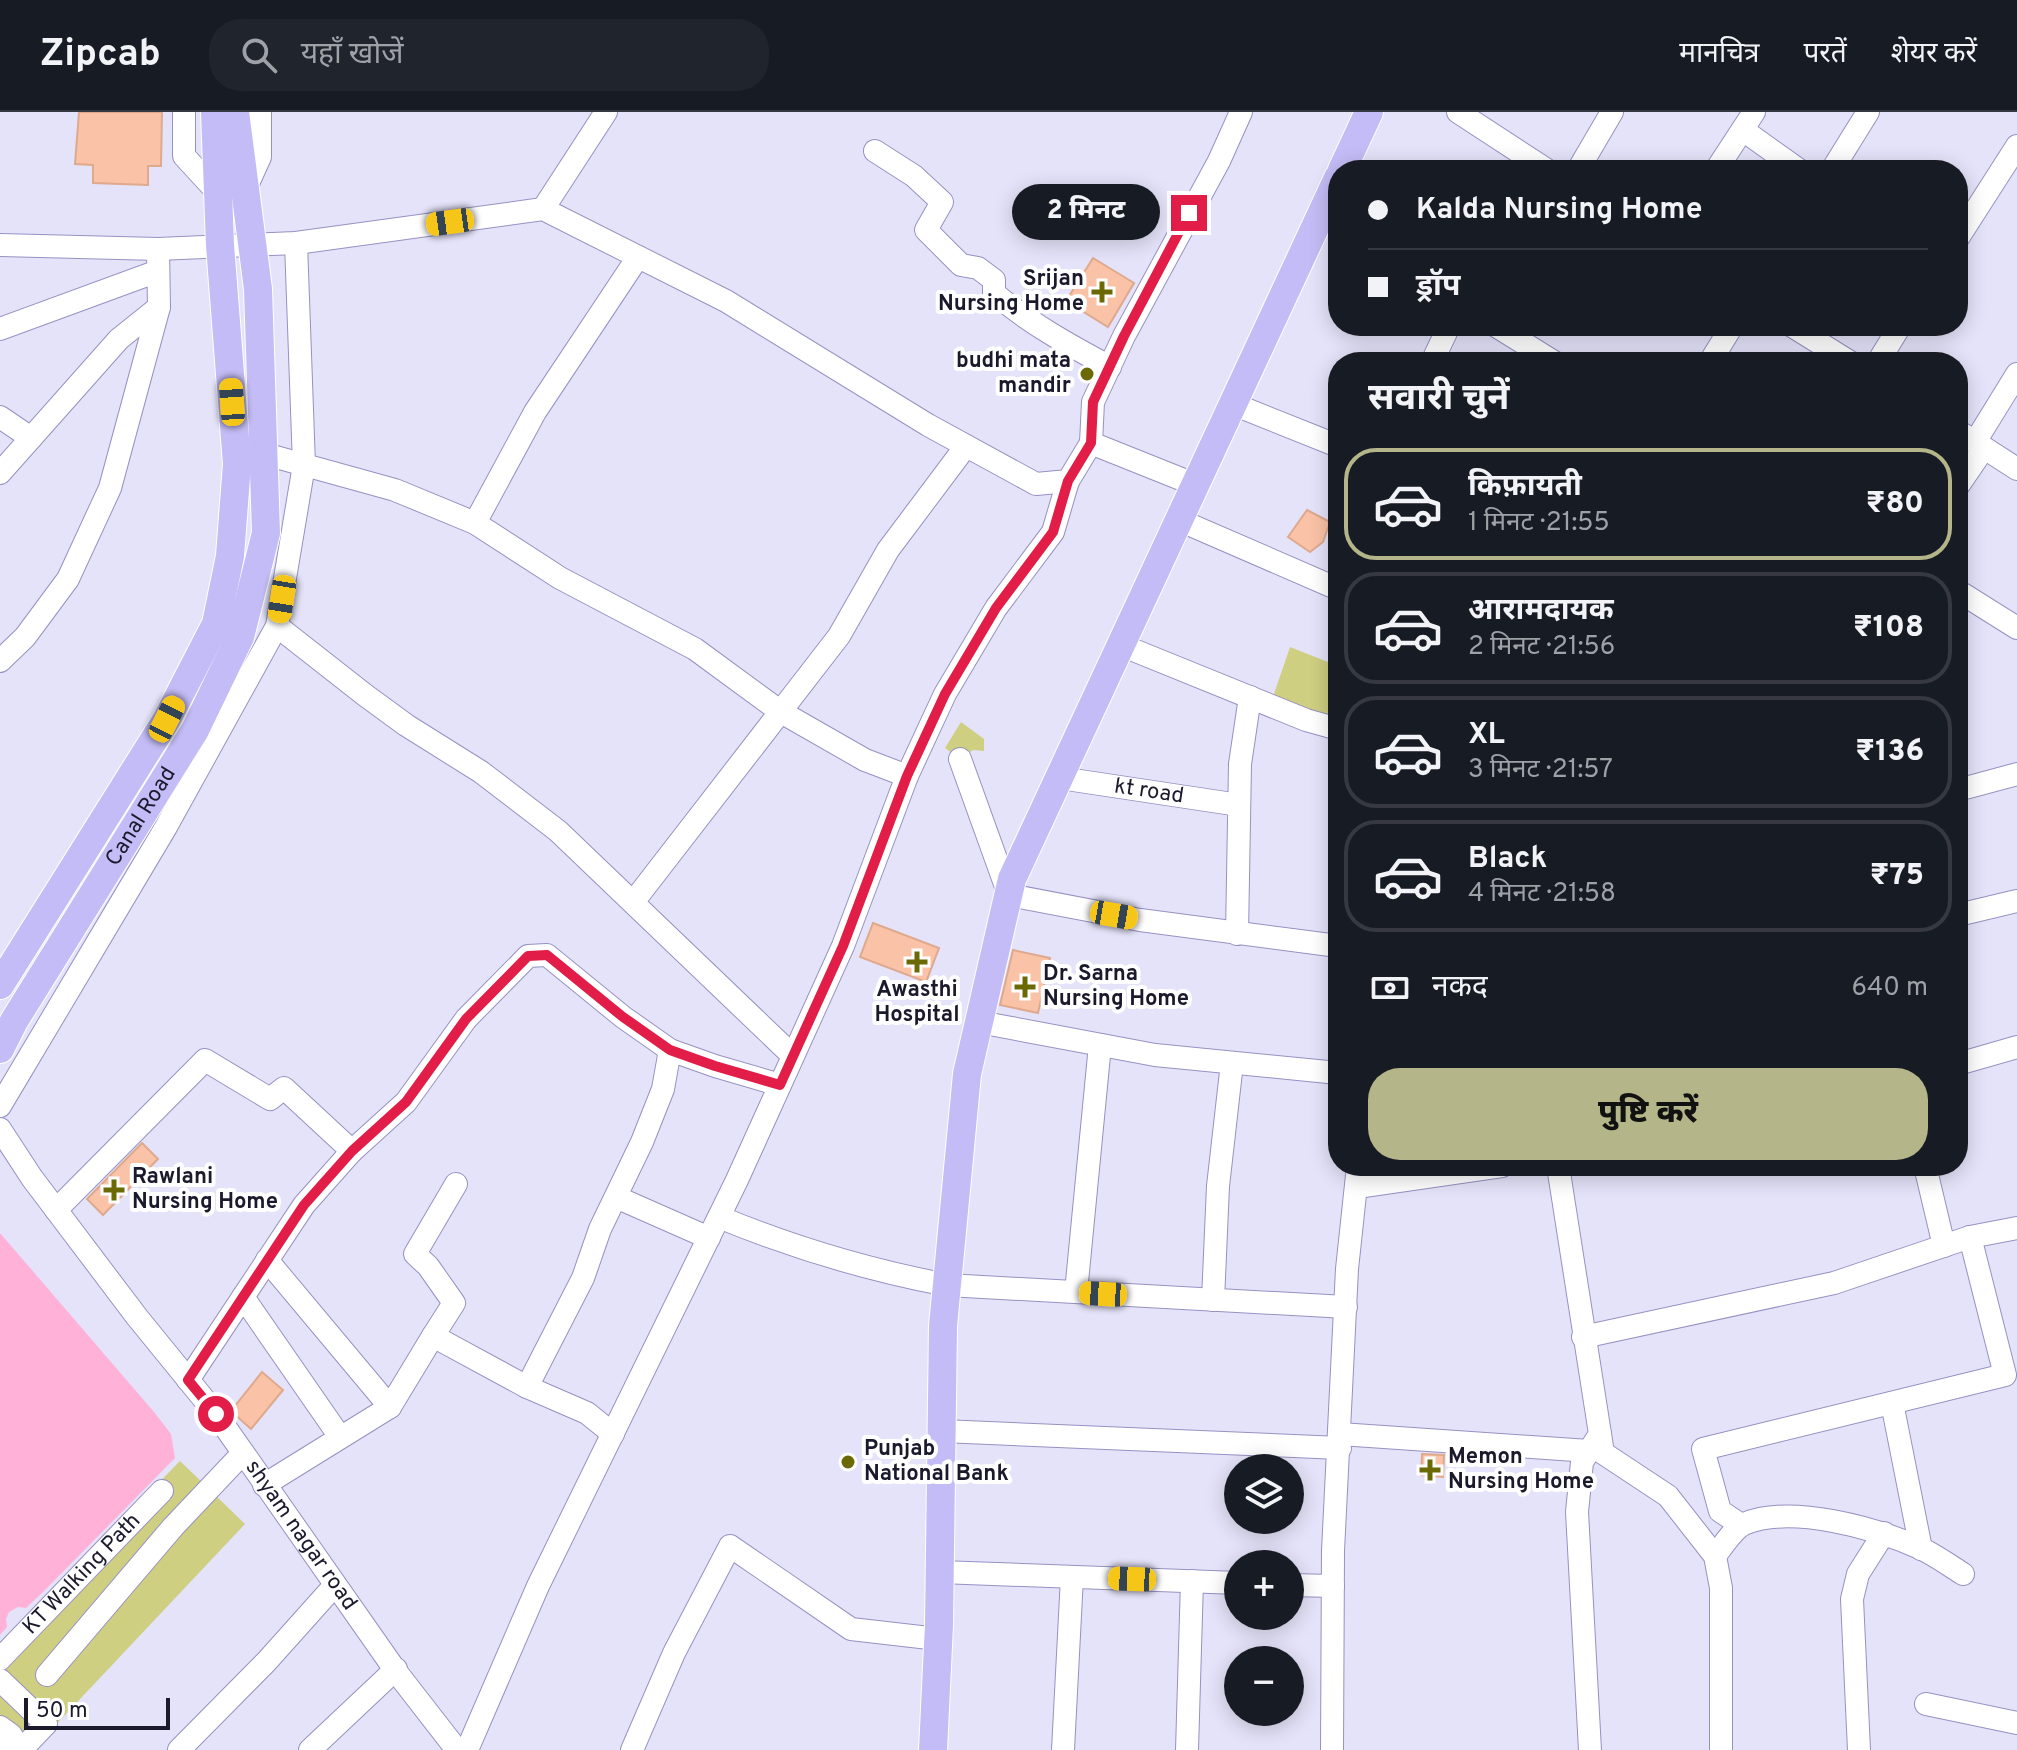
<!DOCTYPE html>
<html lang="hi">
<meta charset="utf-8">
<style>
body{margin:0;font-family:Overpass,"Noto Sans Devanagari",sans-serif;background:#20242c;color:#f1f3f6;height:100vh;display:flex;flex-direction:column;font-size:30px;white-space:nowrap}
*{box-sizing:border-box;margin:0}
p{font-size:26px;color:#9ea1a6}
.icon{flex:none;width:44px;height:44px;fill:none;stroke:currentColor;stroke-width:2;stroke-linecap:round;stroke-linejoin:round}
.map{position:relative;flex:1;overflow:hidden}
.drawer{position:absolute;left:1328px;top:240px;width:640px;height:824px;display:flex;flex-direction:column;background:#171b24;border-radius:32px;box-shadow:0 4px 20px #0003}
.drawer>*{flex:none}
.banner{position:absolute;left:1328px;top:48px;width:640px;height:176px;border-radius:32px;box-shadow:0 4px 20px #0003;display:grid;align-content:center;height:176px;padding:0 40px;background:#171b24}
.controls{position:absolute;left:1224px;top:1342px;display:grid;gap:16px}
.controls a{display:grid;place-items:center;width:80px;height:80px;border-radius:50%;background:#171b24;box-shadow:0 4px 20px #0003;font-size:40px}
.scale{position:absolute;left:24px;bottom:20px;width:146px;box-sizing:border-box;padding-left:8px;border:4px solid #1b192c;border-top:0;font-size:22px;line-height:28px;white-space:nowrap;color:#1b192c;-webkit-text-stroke:6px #fff;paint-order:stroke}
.end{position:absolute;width:36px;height:36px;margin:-18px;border:10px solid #e11d48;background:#fff;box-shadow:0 0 0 4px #fff}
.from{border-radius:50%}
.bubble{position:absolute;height:56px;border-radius:28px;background:#171b24;box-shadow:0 4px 20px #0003;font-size:26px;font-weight:800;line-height:56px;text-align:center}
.car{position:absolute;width:24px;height:48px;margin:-24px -12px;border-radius:10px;box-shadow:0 0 6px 2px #0007;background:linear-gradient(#f5c518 24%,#345 0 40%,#f5c518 0 76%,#345 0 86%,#f5c518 0)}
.banner b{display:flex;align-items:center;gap:28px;height:76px;font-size:30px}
.banner b+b{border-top:2px solid #363941}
.banner i{width:20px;height:20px;background:#f1f3f6}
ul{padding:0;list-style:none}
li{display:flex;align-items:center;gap:24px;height:112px;margin:0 16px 12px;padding:0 24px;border:4px solid #363941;border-radius:32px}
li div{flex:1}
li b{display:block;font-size:30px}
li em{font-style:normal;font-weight:800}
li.selected{border-color:#b4b589}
li>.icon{width:72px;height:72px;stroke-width:1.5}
h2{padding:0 40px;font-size:36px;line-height:96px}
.pay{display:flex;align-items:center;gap:20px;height:88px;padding:0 40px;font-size:30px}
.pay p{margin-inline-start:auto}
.primary-button{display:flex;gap:16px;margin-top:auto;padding:16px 40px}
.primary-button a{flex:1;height:92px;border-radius:32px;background:#b4b589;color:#111;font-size:32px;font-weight:800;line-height:92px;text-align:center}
header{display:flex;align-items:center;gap:48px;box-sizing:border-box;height:112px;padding:0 40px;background:#171b24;border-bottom:2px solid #363941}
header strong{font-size:38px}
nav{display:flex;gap:44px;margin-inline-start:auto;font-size:28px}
.search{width:560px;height:72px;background:#20242c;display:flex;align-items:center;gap:20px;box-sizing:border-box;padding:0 28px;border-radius:32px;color:#9ea1a6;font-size:30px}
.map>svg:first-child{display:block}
.green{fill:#cecf81}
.water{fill:#ffb1d7}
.building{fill:#fac3a7;stroke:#dea98d;stroke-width:2}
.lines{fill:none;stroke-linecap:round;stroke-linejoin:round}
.minor-casing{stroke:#9691c3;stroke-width:24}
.major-casing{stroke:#fff;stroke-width:30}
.minor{stroke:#fff;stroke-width:22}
.major{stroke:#c4bcf6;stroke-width:28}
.route{stroke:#e11d48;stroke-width:10}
.poi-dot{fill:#6a6904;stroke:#fff;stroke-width:3}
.labels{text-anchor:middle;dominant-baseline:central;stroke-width:8;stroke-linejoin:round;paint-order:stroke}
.poi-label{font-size:22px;font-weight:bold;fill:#1b192c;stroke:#fff;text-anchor:start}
.street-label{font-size:22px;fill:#1b192c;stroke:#fff}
</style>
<header>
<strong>Zipcab</strong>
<div class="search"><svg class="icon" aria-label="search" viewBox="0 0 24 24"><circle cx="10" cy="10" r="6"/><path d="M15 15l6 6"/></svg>यहाँ खोजें</div>
<nav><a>मानचित्र</a><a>परतें</a><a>शेयर करें</a></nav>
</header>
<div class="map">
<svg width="2017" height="1638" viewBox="0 0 2017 1638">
<rect width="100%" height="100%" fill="#e5e3f9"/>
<g class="green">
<polygon points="1290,535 1338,554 1338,611 1273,585"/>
<polygon points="961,610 984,627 984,639 973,638 960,647 945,636"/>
<polygon points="180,1349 245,1412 32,1638 0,1638 0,1533"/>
</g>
<polygon class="water" points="0,1121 154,1300 171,1322 175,1346 43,1480 26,1496 18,1495 9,1500 6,1507 7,1515 0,1523"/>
<g class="building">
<polygon points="79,0 162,0 161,54 148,54 148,73 93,71 93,53 75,52"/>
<polygon points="1093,146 1134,171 1108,215 1066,189"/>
<polygon points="1307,398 1330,410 1323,430 1310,440 1288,425"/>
<polygon points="873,811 939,836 926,870 860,845"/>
<polygon points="1013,838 1050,846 1038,901 1000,893"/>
<polygon points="142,1031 158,1047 103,1103 87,1087"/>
<polygon points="262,1260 283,1278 251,1317 231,1299"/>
<polygon points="1422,1342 1444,1343 1443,1365 1421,1363"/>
</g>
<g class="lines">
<defs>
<g id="minor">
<polyline points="184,0 184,44 218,81"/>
<polyline points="1458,0 1547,58"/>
<polyline points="1743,18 1799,58"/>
<path d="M875,39L914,64L942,90L926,118L961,153L978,156L994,168V181C1029,211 1069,233 1110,255"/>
<polyline points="1578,58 1612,0"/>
<polyline points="1716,58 1754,0"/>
<polyline points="1832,58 1868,0"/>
<polyline points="245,78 260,45 260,0"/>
<polyline points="543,97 606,0"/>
<polyline points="1958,126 2017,34"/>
<polyline points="0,133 158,137 296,131 543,97 726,189 928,313 1036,372 1068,369 1091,331 1196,373"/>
<polyline points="1496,214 1554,250"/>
<polyline points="1792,214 1850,250"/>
<polyline points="0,217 158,159"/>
<polyline points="1432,250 1449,214"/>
<polyline points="1710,250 1732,214"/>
<polyline points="1878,250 1900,214"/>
<polyline points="1233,292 1338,334"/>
<polyline points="0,305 31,326"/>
<polyline points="1958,319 2017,357"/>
<polyline points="1975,330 2017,262"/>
<polyline points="1091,331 1093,290 1124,224 1219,49 1241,0"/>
<polyline points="265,342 395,378 475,411 560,466 695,537 781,600 865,648 907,664"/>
<polyline points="0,361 119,227 159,195"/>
<polyline points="1958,374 1984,336"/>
<polyline points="1179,408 1338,477"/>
<polyline points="475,411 535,300 638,145"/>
<polyline points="1958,479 2017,516"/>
<polyline points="277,514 365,583 406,613 481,660 558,719 793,944"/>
<polyline points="1121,533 1306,608 1338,617"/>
<polyline points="0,549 25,525 68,467 110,376 159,195 158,137"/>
<polyline points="960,647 1009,783 1140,808 1338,834"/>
<path id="s1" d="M1060,666L1239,693"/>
<polyline points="1958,678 2017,662"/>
<polyline points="634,789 839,524 888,438 966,334"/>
<polyline points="1958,803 2017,789"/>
<polyline points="1237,822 1240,652 1250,585"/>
<polyline points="979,910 1155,943 1338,961"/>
<polyline points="1958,952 2017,935"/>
<polyline points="0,994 166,715 277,514 304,353 296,131"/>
<path id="s2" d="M0,1017L32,1066L137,1205L216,1302L398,1562L457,1638"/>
<polyline points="1558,1054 1603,1341 1668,1384 1715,1444 1721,1476 1721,1638"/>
<polyline points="1925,1054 1944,1134"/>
<polyline points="456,1072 415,1142 428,1154 454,1191 433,1224 527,1275 587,1301 613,1322"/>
<polyline points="1357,1075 1502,1054"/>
<polyline points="616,1085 709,1126"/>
<polyline points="56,1098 205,948 270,987 284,976 352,1039"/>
<path d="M719,1105C794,1136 868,1158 947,1173L1346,1195"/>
<polyline points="267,1148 390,1295 433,1224"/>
<polyline points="1076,1180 1100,933"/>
<polyline points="243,1185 340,1325"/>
<polyline points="1213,1188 1218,1074 1232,951"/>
<polyline points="1583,1225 1834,1171 1970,1125 2017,1116"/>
<polyline points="188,1268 304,1093 352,1039 406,990 466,907 528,844 547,843 623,905 670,938 715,954 780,973"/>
<polyline points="527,1275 583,1166 600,1117 642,1030 663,977 670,938"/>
<polyline points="1892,1291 1921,1437"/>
<polyline points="942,1319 1340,1336"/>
<polyline points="1340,1322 1589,1339"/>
<polyline points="264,1373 390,1295"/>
<polyline points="1741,1413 1720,1399 1703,1337 2005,1263 1970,1125"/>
<path d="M1715,1444C1723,1434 1733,1417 1744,1412C1791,1392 1875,1416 1920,1436C1935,1443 1949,1453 1963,1462"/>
<polyline points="940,1460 1238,1471"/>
<polyline points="1290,1473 1333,1474"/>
<path id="s3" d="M0,1547L162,1379"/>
<polyline points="47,1563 173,1415 243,1341"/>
<polyline points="0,1568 46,1612 21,1638"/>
<polyline points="1926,1592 2017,1611"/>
<polyline points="0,1615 11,1623 14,1628 9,1634 0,1634"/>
<polyline points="179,1638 267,1549 335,1473"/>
<polyline points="310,1638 396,1557"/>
<polyline points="467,1638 538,1474 737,1068 843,834 907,664 945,582 996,496 1053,420 1068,369"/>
<polyline points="632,1638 674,1541 730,1434 851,1517 938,1527"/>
<polyline points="1063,1638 1072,1465"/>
<polyline points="1187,1638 1192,1469"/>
<polyline points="1332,1638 1333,1439 1347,1157 1358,1054"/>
<polyline points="1590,1638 1577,1400 1582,1350 1600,1322"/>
<polyline points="1859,1638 1852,1487 1858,1462 1884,1421"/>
</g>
<g id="major">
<polyline points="1342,58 1369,0"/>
<polyline points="0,873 167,607 216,512 230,444 237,352 220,133 215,0"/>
<path id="s4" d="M0,937L14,909L195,618L240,525L266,421L258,177L235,0"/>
<polyline points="933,1638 939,1513 943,1214 967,962 1012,767 1338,66"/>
</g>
</defs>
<use href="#minor" class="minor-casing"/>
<use href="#major" class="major-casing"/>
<use href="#minor" class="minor"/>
<use href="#major" class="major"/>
</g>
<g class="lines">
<polyline class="route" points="216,1302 188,1268 304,1093 352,1039 406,990 466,907 528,844 547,843 623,905 670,938 715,954 780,973 843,834 907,664 945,582 996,496 1053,420 1068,369 1091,331 1093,290 1124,224 1189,101"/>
</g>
<g class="poi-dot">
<path d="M1098 168h8v8h8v8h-8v8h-8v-8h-8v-8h8z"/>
<circle cx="1087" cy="262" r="8"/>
<path d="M913 838h8v8h8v8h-8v8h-8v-8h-8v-8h8z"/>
<path d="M1021 863h8v8h8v8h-8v8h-8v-8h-8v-8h8z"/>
<path d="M110 1066h8v8h8v8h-8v8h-8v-8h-8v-8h8z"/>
<circle cx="848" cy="1350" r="8"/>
<path d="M1426 1346h8v8h8v8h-8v8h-8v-8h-8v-8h8z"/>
</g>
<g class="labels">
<g class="poi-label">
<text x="1084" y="167" text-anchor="end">Srijan<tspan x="1084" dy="25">Nursing Home</tspan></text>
<text x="1071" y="249" text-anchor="end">budhi mata<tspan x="1071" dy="25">mandir</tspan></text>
<text x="1043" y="862">Dr. Sarna<tspan x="1043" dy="25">Nursing Home</tspan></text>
<text x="917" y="878" text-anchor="middle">Awasthi<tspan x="917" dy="25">Hospital</tspan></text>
<text x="132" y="1065">Rawlani<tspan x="132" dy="25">Nursing Home</tspan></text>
<text x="864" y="1337">Punjab<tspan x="864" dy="25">National Bank</tspan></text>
<text x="1448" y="1345">Memon<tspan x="1448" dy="25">Nursing Home</tspan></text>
</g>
<g class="street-label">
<text stroke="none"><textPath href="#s1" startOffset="90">kt road</textPath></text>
<text stroke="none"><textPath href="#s4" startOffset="272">Canal Road</textPath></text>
<text stroke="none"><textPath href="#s2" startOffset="506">shyam nagar road</textPath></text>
<text stroke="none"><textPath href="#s3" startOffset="118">KT Walking Path</textPath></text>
</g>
</g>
</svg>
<div class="controls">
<a><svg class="icon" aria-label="layers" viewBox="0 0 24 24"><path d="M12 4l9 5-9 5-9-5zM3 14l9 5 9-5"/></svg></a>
<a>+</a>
<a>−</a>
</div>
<div class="scale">50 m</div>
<i class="end from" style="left:216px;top:1302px"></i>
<i class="end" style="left:1189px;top:101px"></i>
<div class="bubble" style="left:1012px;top:72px;width:148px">2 मिनट</div>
<i class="car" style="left:450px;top:110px;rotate:262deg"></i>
<i class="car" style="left:232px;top:290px;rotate:356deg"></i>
<i class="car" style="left:282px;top:487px;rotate:189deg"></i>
<i class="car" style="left:167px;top:607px;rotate:27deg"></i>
<i class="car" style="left:1114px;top:803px;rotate:100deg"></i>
<i class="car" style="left:1103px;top:1182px;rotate:273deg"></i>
<i class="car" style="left:1132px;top:1467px;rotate:272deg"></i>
<div class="banner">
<b><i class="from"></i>Kalda Nursing Home</b>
<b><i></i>ड्रॉप</b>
</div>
<section class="drawer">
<h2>सवारी चुनें</h2>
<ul>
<li class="selected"><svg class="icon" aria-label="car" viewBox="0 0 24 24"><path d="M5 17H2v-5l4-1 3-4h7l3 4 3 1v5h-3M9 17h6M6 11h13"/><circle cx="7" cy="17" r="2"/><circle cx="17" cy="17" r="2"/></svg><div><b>किफ़ायती</b><p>1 मिनट · 21:55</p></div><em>₹80</em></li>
<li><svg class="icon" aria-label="car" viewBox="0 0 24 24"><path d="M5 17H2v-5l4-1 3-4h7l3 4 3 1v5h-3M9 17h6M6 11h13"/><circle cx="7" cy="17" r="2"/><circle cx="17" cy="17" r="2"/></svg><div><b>आरामदायक</b><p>2 मिनट · 21:56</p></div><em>₹108</em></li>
<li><svg class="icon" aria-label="car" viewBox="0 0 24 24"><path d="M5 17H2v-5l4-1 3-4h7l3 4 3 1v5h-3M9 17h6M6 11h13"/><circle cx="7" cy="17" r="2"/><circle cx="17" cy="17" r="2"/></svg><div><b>XL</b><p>3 मिनट · 21:57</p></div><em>₹136</em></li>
<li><svg class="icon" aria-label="car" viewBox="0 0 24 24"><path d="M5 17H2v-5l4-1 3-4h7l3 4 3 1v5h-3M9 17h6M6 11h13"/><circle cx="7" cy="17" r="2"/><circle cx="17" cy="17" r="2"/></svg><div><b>Black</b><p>4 मिनट · 21:58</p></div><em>₹75</em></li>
</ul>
<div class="pay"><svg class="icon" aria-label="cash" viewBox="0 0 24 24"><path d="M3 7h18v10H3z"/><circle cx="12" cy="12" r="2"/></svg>नकद<p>640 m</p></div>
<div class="primary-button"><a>पुष्टि करें</a></div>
</section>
</div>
